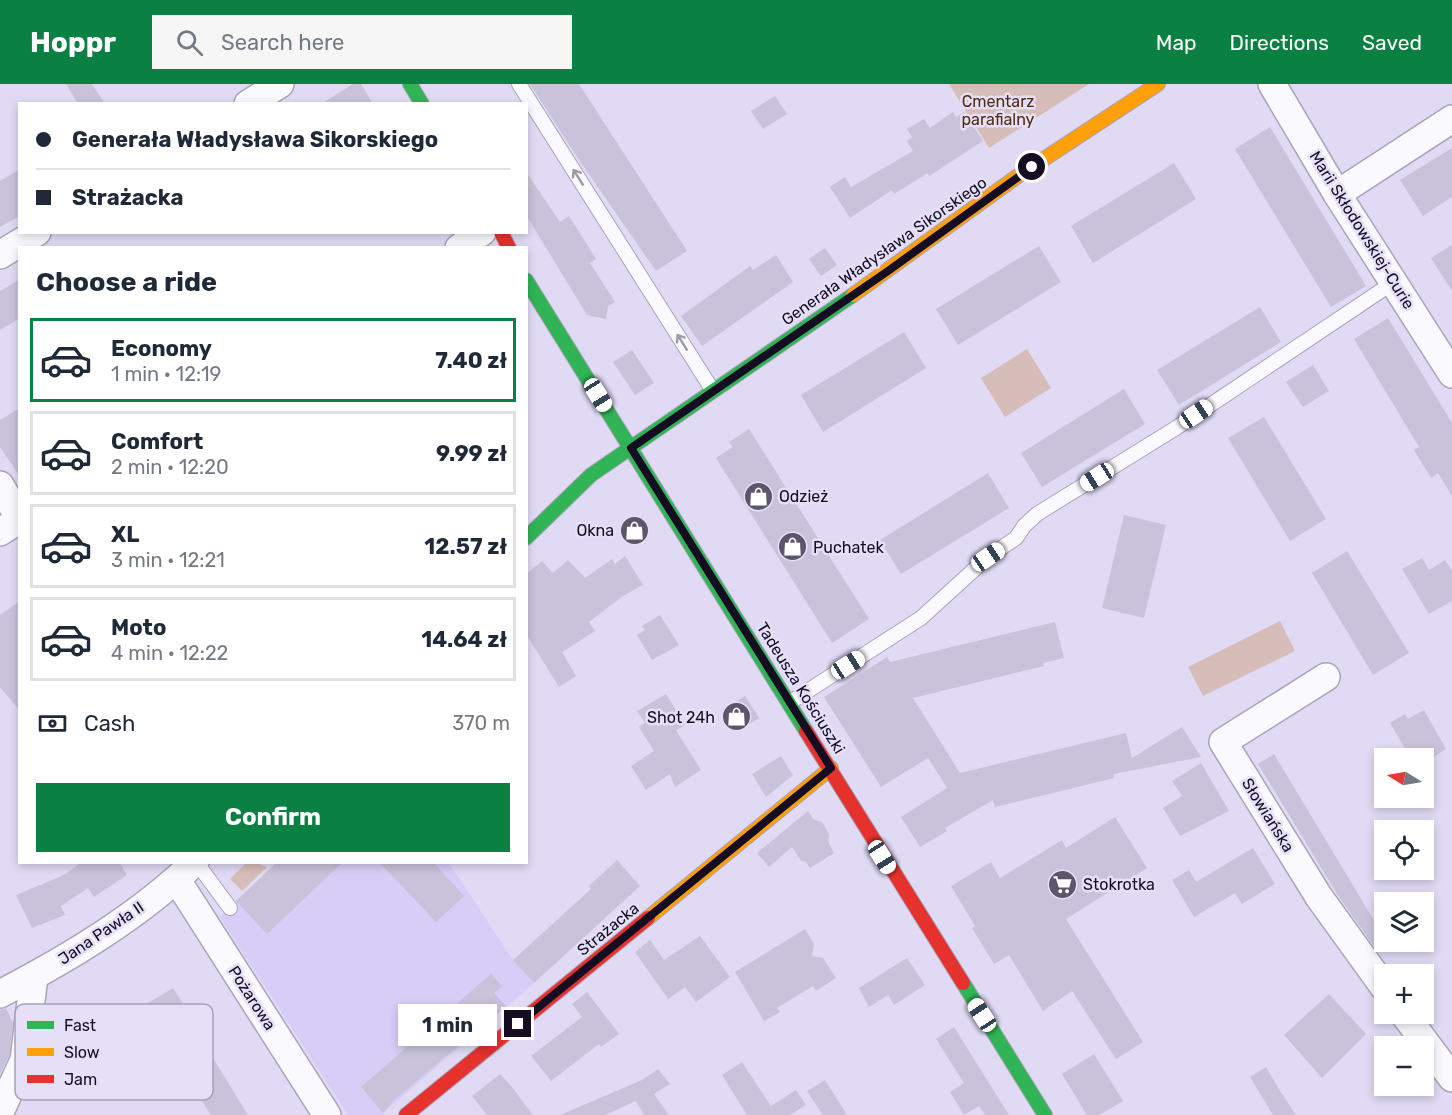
<!DOCTYPE html>
<meta charset="utf-8">
<style>
body{margin:0;font-family:Rubik,sans-serif;background:#f6f6f7;color:#1f2937;height:100vh;display:flex;flex-direction:column;font-size:22px;white-space:nowrap}
*{box-sizing:border-box;margin:0}
p{font-size:20px;color:#747a83}
.icon{flex:none;width:33px;height:33px;fill:none;stroke:currentColor;stroke-width:2;stroke-linecap:round;stroke-linejoin:round}
.map{position:relative;flex:1;overflow:hidden}
.details{position:absolute;left:18px;top:162px;width:510px;height:618px;display:flex;flex-direction:column;background:#fff;border-radius:0px;box-shadow:0 3px 9px #0003}
.details>*{flex:none}
.hud{position:absolute;left:18px;top:18px;width:510px;height:132px;border-radius:0px;box-shadow:0 3px 9px #0003;display:grid;align-content:center;height:132px;padding:0 18px;background:#fff}
.needle{width:39px;rotate:281deg}
.fabs{position:absolute;left:1374px;top:664px;display:grid;gap:12px}
.fabs a{display:grid;place-items:center;width:60px;height:60px;border-radius:0px;background:#fff;box-shadow:0 3px 9px #0003;font-size:30px}
.end{position:absolute;width:27px;height:27px;margin:-14px;border:8px solid #150e23;background:#fff;box-shadow:0 0 0 3px #fff}
.from{border-radius:50%}
.bubble{position:absolute;height:42px;border-radius:0px;background:#fff;box-shadow:0 3px 9px #0003;font-size:20px;font-weight:700;line-height:42px;text-align:center}
.car{position:absolute;width:18px;height:36px;margin:-18px -9px;border-radius:8px;box-shadow:0 0 4px 2px #0007;background:linear-gradient(#fff 24%,#345 0 40%,#fff 0 76%,#345 0 86%,#fff 0)}
.hud b{display:flex;align-items:center;gap:21px;height:57px;font-size:22px}
.hud b+b{border-top:2px solid #e0e1e3}
.hud i{width:15px;height:15px;background:#1f2937}
ul{padding:0;list-style:none}
li{display:flex;align-items:center;gap:18px;height:84px;margin:0 12px 9px;padding:0 6px;border:3px solid #e0e1e3;border-radius:0px}
li div{flex:1}
li b{display:block;font-size:22px}
li em{font-style:normal;font-weight:700}
li.current{border-color:#0b8043}
li>.icon{width:54px;height:54px;stroke-width:1.5}
h2{padding:0 18px;font-size:27px;line-height:72px}
.pay{display:flex;align-items:center;gap:15px;height:66px;padding:0 18px;font-size:22px}
.pay p{margin-inline-start:auto}
.action{display:flex;gap:12px;margin-top:auto;padding:12px 18px}
.action a{flex:1;height:69px;border-radius:0px;background:#0b8043;color:#fff;font-size:24px;font-weight:700;line-height:69px;text-align:center}
header{display:flex;align-items:center;gap:36px;box-sizing:border-box;height:84px;padding:0 30px;background:#0b8043;color:#fff}
header strong{font-size:28px}
nav{display:flex;gap:33px;margin-inline-start:auto;font-size:21px}
.search{width:420px;height:54px;background:#f6f6f7;display:flex;align-items:center;gap:15px;box-sizing:border-box;padding:0 21px;border-radius:0px;color:#747a83;font-size:22px}
.map>svg:first-child{display:block}
.built{fill:#d7cdf7}
.green{fill:#d7bdb9}
.building{fill:#c8c3da}
.lines{fill:none;stroke-linecap:round;stroke-linejoin:round}
.lane-casing{stroke:#a9a4ba;stroke-width:16}
.street-casing{stroke:#a9a4ba;stroke-width:30}
.fast-casing{stroke:#a9a4ba;stroke-width:16}
.slow-casing{stroke:#a9a4ba;stroke-width:16}
.jam-casing{stroke:#a9a4ba;stroke-width:16}
.lane{stroke:#faf9fd;stroke-width:14}
.street{stroke:#faf9fd;stroke-width:27}
.fast{stroke:#30b455;stroke-width:14}
.slow{stroke:#ff9f0a;stroke-width:14}
.jam{stroke:#e5322d;stroke-width:14}
.oneway{stroke:#9e9ba6}
.route{stroke:#150e23;stroke-width:8}
.labels{text-anchor:middle;dominant-baseline:central;stroke-width:5;stroke-linejoin:round;paint-order:stroke}
.park-label{font-size:16px;fill:#512b0d;stroke:#e5e0f8}
.street-label{font-size:16px;fill:#150e23;stroke:#e5e0f8}
.poi-label{font-size:16px;fill:#150e23;stroke:#e5e0f8;text-anchor:start}
.key{fill:#e5e0f8;stroke:#a7a1b8;stroke-width:1.5}
.key-label{font-size:16px;fill:#150e23}
</style>
<header>
<strong>Hoppr</strong>
<div class="search"><svg class="icon" aria-label="search" viewBox="0 0 24 24"><circle cx="10" cy="10" r="6"/><path d="M15 15l6 6"/></svg>Search here</div>
<nav><a>Map</a><a>Directions</a><a>Saved</a></nav>
</header>
<div class="map">
<svg width="1452" height="1031" viewBox="0 0 1452 1031">
<rect width="100%" height="100%" fill="#e0daf4"/>
<polygon class="built" points="277,779 449,779 513,876 534,899 381,1031 348,1031 220,833"/>
<g class="green">
<polygon points="949,0 1089,0 989,64"/>
<polygon points="1027,265 1051,304 1005,333 981,294"/>
<polygon points="1280,537 1295,567 1203,612 1188,583"/>
<polygon points="246,779 257,779 267,783 242,807 230,795"/>
</g>
<g class="building">
<polygon points="66,0 92,0 105,20 78,20"/>
<polygon points="353,0 361,0 373,20 321,20"/>
<polygon points="530,0 579,0 687,167 656,187 579,76"/>
<polygon points="775,12 787,30 763,45 751,27"/>
<polygon points="953,28 956,33 964,28 983,57 929,92 928,89 894,110 892,106 850,134 830,103 845,93 851,103 913,67 907,57 912,53 907,45 924,35 930,44"/>
<polygon points="1270,43 1366,202 1331,223 1235,65"/>
<polygon points="1452,64 1452,113 1423,132 1400,96"/>
<polygon points="1174,79 1196,115 1093,179 1071,142"/>
<polygon points="20,85 20,132 0,143 0,97"/>
<polygon points="526,88 560,138 569,132 596,175 590,179 615,218 608,222 606,235 587,231 526,131"/>
<polygon points="1452,161 1452,207 1431,174"/>
<polygon points="1039,162 1061,198 958,261 936,225"/>
<polygon points="825,164 837,181 821,192 809,175"/>
<polygon points="776,171 793,198 702,262 681,232 750,182 753,186"/>
<polygon points="20,195 20,234 0,246 0,207"/>
<polygon points="1260,223 1281,258 1179,321 1157,286"/>
<polygon points="1388,234 1452,339 1452,412 1438,389 1431,394 1414,366 1419,363 1354,255"/>
<polygon points="904,248 926,284 823,348 801,311"/>
<polygon points="632,266 654,299 635,311 613,278"/>
<polygon points="1313,281 1329,307 1303,323 1286,298"/>
<polygon points="1124,305 1145,340 1042,403 1021,369"/>
<polygon points="20,324 20,393 0,363 0,336"/>
<polygon points="1264,333 1326,435 1290,457 1228,354"/>
<polygon points="749,345 869,535 832,559 716,374 733,363 729,358"/>
<polygon points="988,389 1009,424 901,490 880,456"/>
<polygon points="1124,431 1166,441 1144,534 1102,524"/>
<polygon points="1347,467 1409,569 1373,591 1312,489"/>
<polygon points="625,472 643,501 623,512 589,538 595,547 562,568 576,592 559,603 526,550 526,490 542,477 553,489 568,476 585,494 612,475 615,480"/>
<polygon points="1422,474 1429,486 1445,476 1452,487 1452,517 1429,530 1402,485"/>
<polygon points="20,517 20,627 0,603 0,531"/>
<polygon points="660,531 679,561 652,576 637,551 645,546 642,542"/>
<polygon points="1055,538 1064,574 1043,579 1044,582 913,614 960,689 1126,649 1132,674 1182,643 1201,673 1114,690 1114,694 995,723 993,716 945,744 947,747 920,763 901,733 947,704 928,674 881,703 824,613 887,573 890,578"/>
<polygon points="666,610 685,641 676,646 701,686 675,703 670,690 646,706 631,682 654,667 639,643 645,639 637,627"/>
<polygon points="745,612 759,634 742,645 727,624"/>
<polygon points="1424,626 1446,665 1430,675 1411,675 1390,639 1405,630 1408,635"/>
<polygon points="1274,670 1384,853 1373,861 1339,813 1258,680"/>
<polygon points="781,672 793,691 766,713 752,690"/>
<polygon points="1201,679 1229,727 1180,752 1163,724 1182,712 1172,697"/>
<polygon points="808,727 813,735 822,738 829,750 828,758 834,769 810,784 805,777 802,778 792,763 769,783 757,769"/>
<polygon points="1115,733 1147,784 1066,835 1143,958 1116,975 1072,907 1043,927 1009,871 994,880 972,844 975,842 951,802 991,778 1000,794 1062,756 1066,764"/>
<polygon points="1253,764 1275,800 1242,820 1235,809 1194,833 1172,796 1189,786 1196,798"/>
<polygon points="617,776 640,802 534,899 513,876 591,805 589,802"/>
<polygon points="82,778 119,778 127,791 94,813 88,804 61,822 65,831 32,844 16,811 64,791"/>
<polygon points="277,778 343,778 267,850 236,817"/>
<polygon points="379,778 433,778 464,812 436,838"/>
<polygon points="805,845 814,860 812,872 823,874 836,894 816,907 813,902 777,924 780,928 764,937 735,888"/>
<polygon points="700,852 730,893 696,918 685,903 668,915 635,868 650,856 664,876"/>
<polygon points="907,874 925,901 894,921 888,911 869,923 859,904"/>
<polygon points="491,890 502,902 494,909 506,922 394,1016 383,1029 361,1003"/>
<polygon points="173,904 193,935 164,952 145,921"/>
<polygon points="587,908 619,950 601,963 599,960 551,997 531,972 582,933 572,920"/>
<polygon points="1329,910 1366,950 1322,994 1284,951"/>
<polygon points="6,924 13,939 9,972 0,990 0,926"/>
<polygon points="954,943 982,988 1009,1031 985,1031 979,1022 964,1031 950,1008 964,999 936,955"/>
<polygon points="1094,970 1123,1017 1099,1031 1087,1031 1062,990"/>
<polygon points="213,974 248,1031 211,1031 185,991"/>
<polygon points="742,978 771,1022 796,1006 806,1021 790,1031 747,1031 722,991"/>
<polygon points="1266,983 1280,1007 1296,1031 1273,1031 1250,993"/>
<polygon points="658,985 670,1000 654,1010 669,1031 644,1031 636,1017 605,1031 560,1031 642,996"/>
<polygon points="500,990 512,1003 533,1031 487,1031 472,1012"/>
<polygon points="825,996 847,1031 823,1031 807,1007"/>
</g>
<g class="lines">
<defs>
<g id="lane">
<polyline points="519,0 713,307"/>
<polyline points="789,619 921,534 988,473 1016,454 1024,442 1037,430 1176,344 1394,198"/>
<polyline points="196,778 230,824"/>
</g>
<g id="street">
<polyline points="1272,0 1337,110 1452,290"/>
<polyline points="248,20 280,0"/>
<polyline points="1337,110 1452,35"/>
<polyline points="459,164 482,148"/>
<polyline points="0,171 37,148"/>
<polyline points="0,401 20,435 0,448"/>
<polyline points="1326,593 1223,658 1319,813 1384,903"/>
<polyline points="177,796 327,1031"/>
<path d="M0,910C69,874 139,832 195,778"/>
<polyline points="1404,930 1452,994"/>
<polyline points="0,1028 24,976 34,892"/>
</g>
<g id="fast">
<polyline points="410,0 422,20"/>
<polyline points="526,196 806,647"/>
<polyline points="526,454 591,391 853,211"/>
<polyline points="963,899 1045,1031"/>
</g>
<g id="slow">
<polyline points="853,211 1015,94 1158,0"/>
<polyline points="648,834 831,684"/>
</g>
<g id="jam">
<polyline points="501,148 509,164"/>
<polyline points="806,647 963,899"/>
<polyline points="406,1031 648,834"/>
</g>
</defs>
<use href="#lane" class="lane-casing"/>
<use href="#street" class="street-casing"/>
<use href="#fast" class="fast-casing"/>
<use href="#slow" class="slow-casing"/>
<use href="#jam" class="jam-casing"/>
<use href="#lane" class="lane"/>
<use href="#street" class="street"/>
<use href="#fast" class="fast"/>
<use href="#slow" class="slow"/>
<use href="#jam" class="jam"/>
</g>
<defs><path id="oneway-shaft" d="M-6 0H5M1.5-3L5.5 0L1.5 3" fill="none" stroke-width="1.6" stroke-linecap="round" stroke-linejoin="round" transform="scale(1.5)"/></defs>
<g class="oneway">
<use href="#oneway-shaft" transform="translate(578 93) rotate(-122)"/>
<use href="#oneway-shaft" transform="translate(682 258) rotate(-122)"/>
</g>
<g class="lines">
<polyline class="route" points="518,940 831,684 631,364 888,187 1032,83"/>
</g>
<defs>
<symbol id="shop-disc" viewBox="-11 -11 22 22"><circle r="9.5" fill="#5c556c" stroke="#e5e0f8"/><path d="M-5-2.5h2.3a2.7 3.5 0 0 1 5.4 0H5L5.5 6h-11ZM-1.5-2.5h3a1.5 2.3 0 0 0-3 0Z" fill="#fff"/></symbol>
<symbol id="supermarket-disc" viewBox="-11 -11 22 22"><circle r="9.5" fill="#5c556c" stroke="#e5e0f8"/><path d="M-6-5.5h2.5l.6 2H6L4.5 2H-2.5L-4.4-4H-6ZM-1.5 3.2a1.3 1.3 0 1 0 .1 0ZM3 3.2a1.3 1.3 0 1 0 .1 0Z" fill="#fff"/></symbol>
</defs>
<g fill-rule="evenodd">
<use href="#shop-disc" x="742" y="396" width="33" height="33"/>
<use href="#shop-disc" x="618" y="430" width="33" height="33"/>
<use href="#shop-disc" x="776" y="446" width="33" height="33"/>
<use href="#shop-disc" x="720" y="616" width="33" height="33"/>
<use href="#supermarket-disc" x="1046" y="784" width="33" height="33"/>
</g>
<g class="labels">
<g class="park-label">
<text x="998" y="17">Cmentarz<tspan x="998" dy="18">parafialny</tspan></text>
</g>
<g class="street-label">
<text transform="translate(1362 146) rotate(58)">Marii Skłodowskiej-Curie</text>
<text transform="translate(884 167) rotate(-35)">Generała Władysława Sikorskiego</text>
<text transform="translate(801 604) rotate(58)">Tadeusza Kościuszki</text>
<text transform="translate(1268 731) rotate(58)">Słowiańska</text>
<text transform="translate(608 845) rotate(-39)">Strażacka</text>
<text transform="translate(101 849) rotate(-34)">Jana Pawła II</text>
<text transform="translate(252 914) rotate(57)">Pożarowa</text>
</g>
<g class="poi-label">
<text x="779" y="412">Odzież</text>
<text x="614" y="446" text-anchor="end">Okna</text>
<text x="813" y="463">Puchatek</text>
<text x="715" y="633" text-anchor="end">Shot 24h</text>
<text x="1083" y="800">Stokrotka</text>
</g>
</g>
<rect x="15" y="920" width="198" height="96" rx="9" class="key"/>
<rect x="27" y="937" width="27" height="8" fill="#30b455"/>
<rect x="27" y="964" width="27" height="8" fill="#ff9f0a"/>
<rect x="27" y="991" width="27" height="8" fill="#e5322d"/>
<g class="key-label">
<text x="64" y="947">Fast</text>
<text x="64" y="974">Slow</text>
<text x="64" y="1001">Jam</text>
</g>
</svg>
<div class="fabs">
<a><svg class="needle" viewBox="-14 -14 28 28"><path d="M0-13l5 13h-10z" fill="#e53935"/><path d="M0 13l5-13h-10z" fill="#747a83"/></svg></a>
<a><svg class="icon" aria-label="locate" viewBox="0 0 24 24"><circle cx="12" cy="12" r="6"/><path d="M12 2v4M12 18v4M2 12h4M18 12h4"/></svg></a>
<a><svg class="icon" aria-label="layers" viewBox="0 0 24 24"><path d="M12 4l9 5-9 5-9-5zM3 14l9 5 9-5"/></svg></a>
<a>+</a>
<a>−</a>
</div>
<i class="end from" style="left:1032px;top:83px"></i>
<i class="end" style="left:518px;top:940px"></i>
<div class="bubble" style="left:398px;top:920px;width:99px">1 min</div>
<i class="car" style="left:598px;top:311px;rotate:148deg"></i>
<i class="car" style="left:1196px;top:330px;rotate:56deg"></i>
<i class="car" style="left:1097px;top:393px;rotate:238deg"></i>
<i class="car" style="left:988px;top:473px;rotate:56deg"></i>
<i class="car" style="left:848px;top:581px;rotate:58deg"></i>
<i class="car" style="left:882px;top:773px;rotate:148deg"></i>
<i class="car" style="left:982px;top:931px;rotate:327deg"></i>
<div class="hud">
<b><i class="from"></i>Generała Władysława Sikorskiego</b>
<b><i></i>Strażacka</b>
</div>
<section class="details">
<h2>Choose a ride</h2>
<ul>
<li class="current"><svg class="icon" aria-label="car" viewBox="0 0 24 24"><path d="M5 17H2v-5l4-1 3-4h7l3 4 3 1v5h-3M9 17h6M6 11h13"/><circle cx="7" cy="17" r="2"/><circle cx="17" cy="17" r="2"/></svg><div><b>Economy</b><p>1 min · 12:19</p></div><em>7.40 zł</em></li>
<li><svg class="icon" aria-label="car" viewBox="0 0 24 24"><path d="M5 17H2v-5l4-1 3-4h7l3 4 3 1v5h-3M9 17h6M6 11h13"/><circle cx="7" cy="17" r="2"/><circle cx="17" cy="17" r="2"/></svg><div><b>Comfort</b><p>2 min · 12:20</p></div><em>9.99 zł</em></li>
<li><svg class="icon" aria-label="car" viewBox="0 0 24 24"><path d="M5 17H2v-5l4-1 3-4h7l3 4 3 1v5h-3M9 17h6M6 11h13"/><circle cx="7" cy="17" r="2"/><circle cx="17" cy="17" r="2"/></svg><div><b>XL</b><p>3 min · 12:21</p></div><em>12.57 zł</em></li>
<li><svg class="icon" aria-label="car" viewBox="0 0 24 24"><path d="M5 17H2v-5l4-1 3-4h7l3 4 3 1v5h-3M9 17h6M6 11h13"/><circle cx="7" cy="17" r="2"/><circle cx="17" cy="17" r="2"/></svg><div><b>Moto</b><p>4 min · 12:22</p></div><em>14.64 zł</em></li>
</ul>
<div class="pay"><svg class="icon" aria-label="cash" viewBox="0 0 24 24"><path d="M3 7h18v10H3z"/><circle cx="12" cy="12" r="2"/></svg>Cash<p>370 m</p></div>
<div class="action"><a>Confirm</a></div>
</section>
</div>
